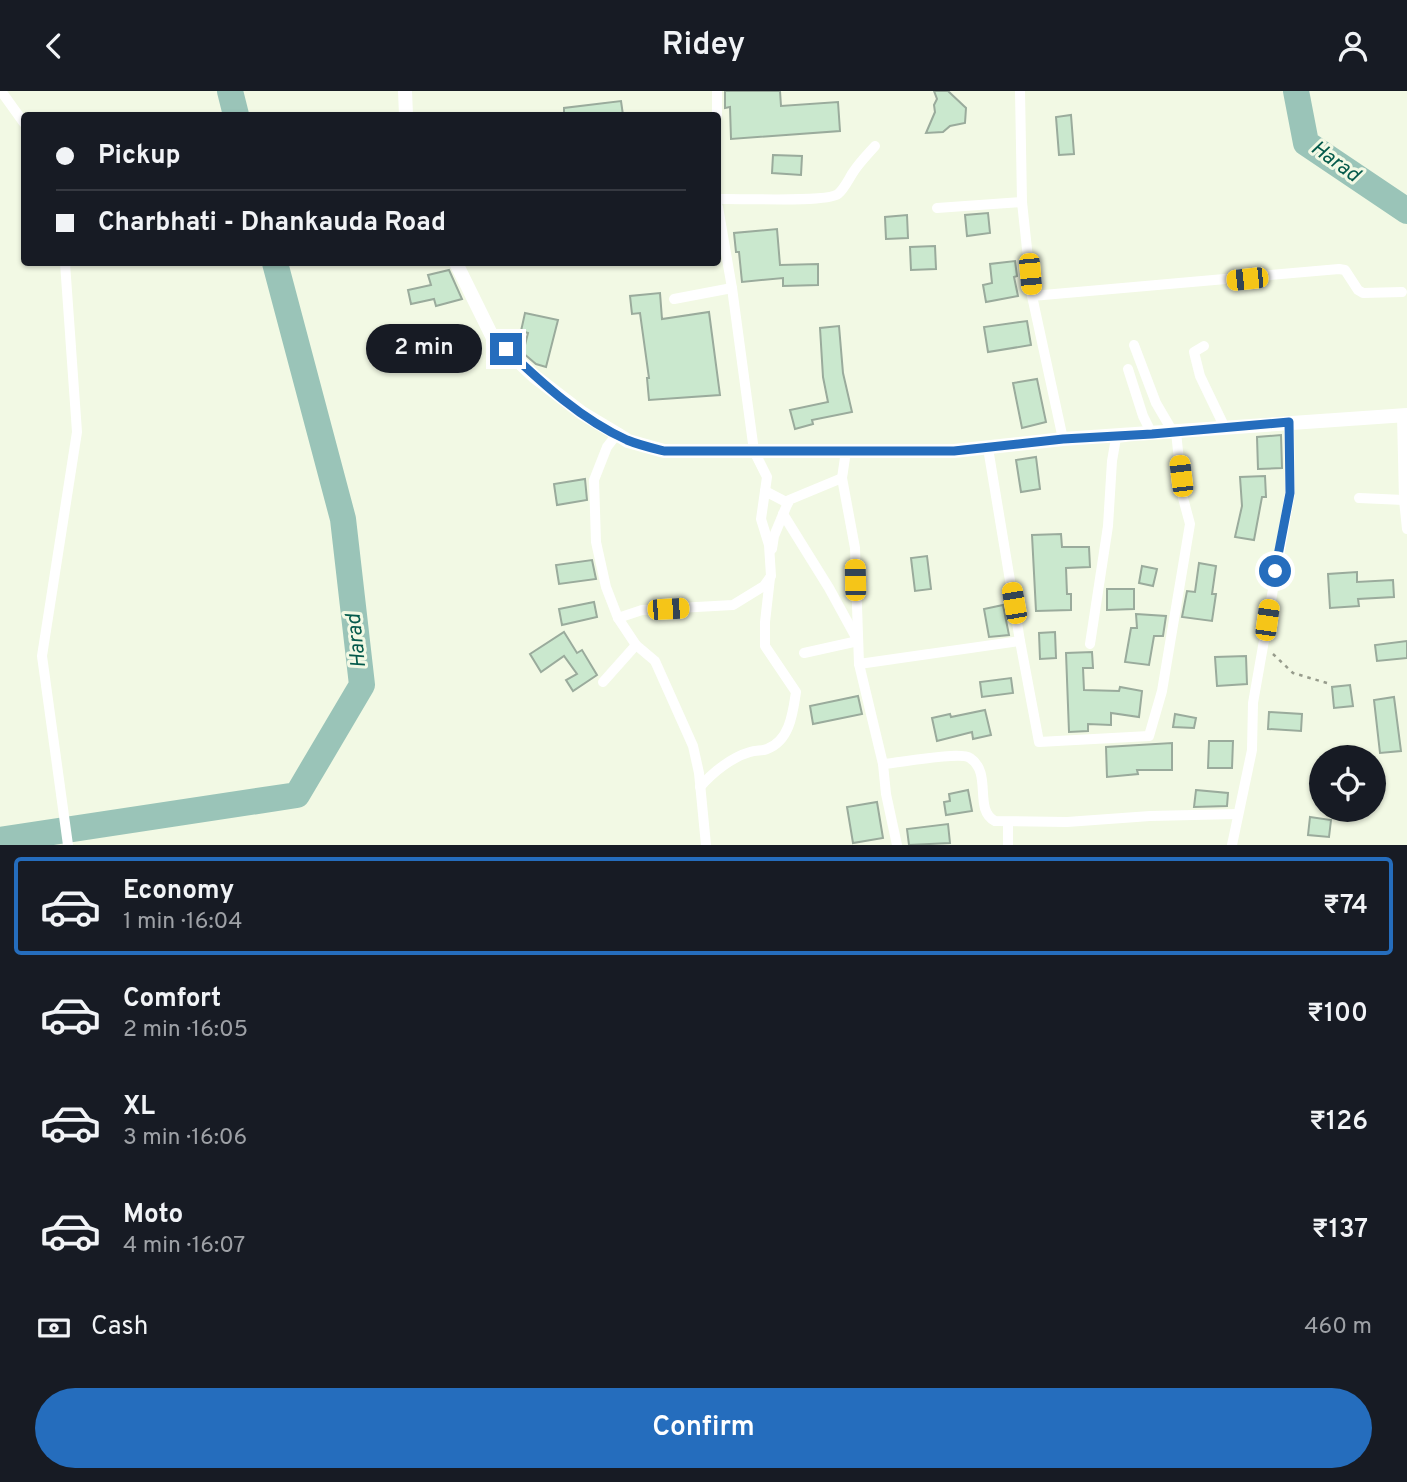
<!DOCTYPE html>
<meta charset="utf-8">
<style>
body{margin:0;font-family:Overpass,sans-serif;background:#20242c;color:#f1f3f6;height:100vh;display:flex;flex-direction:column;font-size:26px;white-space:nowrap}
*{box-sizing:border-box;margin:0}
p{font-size:23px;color:#9ea1a6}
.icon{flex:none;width:38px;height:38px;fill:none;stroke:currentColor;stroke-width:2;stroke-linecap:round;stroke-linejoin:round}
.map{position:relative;height:754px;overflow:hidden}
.panel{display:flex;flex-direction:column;background:#171b24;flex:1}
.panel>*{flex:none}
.hud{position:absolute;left:21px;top:21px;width:700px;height:154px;border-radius:7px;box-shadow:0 2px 5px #0004;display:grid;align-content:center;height:154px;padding:0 35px;background:#171b24}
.fabs{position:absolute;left:1309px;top:654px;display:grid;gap:14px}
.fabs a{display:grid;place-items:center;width:77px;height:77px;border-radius:50%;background:#171b24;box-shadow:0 2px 5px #0004;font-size:35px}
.end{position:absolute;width:32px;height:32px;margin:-16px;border:9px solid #256dbd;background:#fff;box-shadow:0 0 0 4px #fff}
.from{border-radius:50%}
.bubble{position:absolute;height:49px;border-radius:24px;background:#171b24;box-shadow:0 2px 5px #0004;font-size:23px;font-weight:600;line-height:49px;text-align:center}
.car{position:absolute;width:21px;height:42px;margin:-21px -10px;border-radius:9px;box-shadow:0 0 5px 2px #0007;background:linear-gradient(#f5c518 24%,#345 0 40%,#f5c518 0 76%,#345 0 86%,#f5c518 0)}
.hud b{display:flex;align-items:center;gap:24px;height:66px;font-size:26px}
.hud b+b{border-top:2px solid #363941}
.hud i{width:18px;height:18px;background:#f1f3f6}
ul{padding:12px 0 0;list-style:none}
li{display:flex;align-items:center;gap:21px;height:98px;margin:0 14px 10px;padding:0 21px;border:4px solid transparent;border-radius:7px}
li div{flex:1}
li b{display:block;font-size:26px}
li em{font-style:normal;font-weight:600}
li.on{border-color:#256dbd}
li>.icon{width:63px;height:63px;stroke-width:1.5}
.pay{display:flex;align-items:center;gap:18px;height:77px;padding:0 35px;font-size:26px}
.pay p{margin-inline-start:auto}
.primary-button{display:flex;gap:14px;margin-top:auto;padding:14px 35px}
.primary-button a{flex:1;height:80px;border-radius:42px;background:#256dbd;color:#fff;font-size:28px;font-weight:600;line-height:80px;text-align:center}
header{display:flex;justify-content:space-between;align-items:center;height:91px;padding:0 35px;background:#171b24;font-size:32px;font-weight:600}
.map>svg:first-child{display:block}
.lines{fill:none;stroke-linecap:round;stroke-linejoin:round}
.river{stroke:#9ac4b8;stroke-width:26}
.building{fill:#cae8ce;stroke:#9aab9c;stroke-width:2}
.path{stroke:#979c8c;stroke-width:2.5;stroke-dasharray:3.5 5;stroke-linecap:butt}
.minor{stroke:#fff;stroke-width:10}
.tertiary{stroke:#fff;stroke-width:14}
.route{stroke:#256dbd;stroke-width:9}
.labels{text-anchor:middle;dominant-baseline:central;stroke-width:6;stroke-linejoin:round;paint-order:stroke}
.water-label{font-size:21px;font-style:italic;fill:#045a4b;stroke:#f2f9e4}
</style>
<header><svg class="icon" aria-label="back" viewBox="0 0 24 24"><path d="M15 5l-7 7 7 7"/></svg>Ridey<svg class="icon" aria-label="person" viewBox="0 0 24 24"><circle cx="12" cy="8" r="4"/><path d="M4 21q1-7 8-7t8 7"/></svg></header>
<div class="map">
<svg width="1407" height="754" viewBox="0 0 1407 754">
<rect width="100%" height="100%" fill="#f2f9e4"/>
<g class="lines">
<g class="river">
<polyline points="230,0 236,24"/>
<polyline points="1296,0 1306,52 1407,120"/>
<polyline points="0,749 297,704 362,594 343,428 275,172"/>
</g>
</g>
<g class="building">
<polygon points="725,0 780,0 781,15 838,11 840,40 731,48 730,16 725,17"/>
<polygon points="934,0 948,0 966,17 965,32 950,35 943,41 926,42 935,21 934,14 937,8"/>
<polygon points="621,10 623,24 564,24 564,17"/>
<polygon points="1071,24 1074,63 1059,64 1056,26"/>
<polygon points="773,64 802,65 801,84 772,82"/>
<polygon points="988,122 990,142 967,145 965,124"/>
<polygon points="907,124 908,147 886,148 885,126"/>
<polygon points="777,138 780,174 818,173 818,194 783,195 783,187 742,191 739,161 736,161 734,142"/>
<polygon points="935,155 936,178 911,179 910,156"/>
<polygon points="1015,170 1017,185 1014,186 1018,205 986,211 983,194 992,192 990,173"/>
<polygon points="449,179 462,208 436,215 434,208 411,213 408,199 431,194 428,184"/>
<polygon points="660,202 662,228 709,221 720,304 649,309 647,287 649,287 640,222 632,223 630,205"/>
<polygon points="525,222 558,229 546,276 536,273 523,262 528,242 521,240"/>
<polygon points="1027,230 1031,254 988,261 984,236"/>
<polygon points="839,235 843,282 852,321 812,329 813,333 795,338 790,319 828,311 823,286 820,237"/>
<polygon points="1037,288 1046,331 1022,337 1013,292"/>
<polygon points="1281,344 1282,377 1258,378 1257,346"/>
<polygon points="1036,366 1040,398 1021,401 1016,369"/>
<polygon points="1265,385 1266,406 1262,406 1254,449 1235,446 1242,415 1240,386"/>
<polygon points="585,388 587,409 557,414 554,393"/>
<polygon points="1061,443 1062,456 1089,456 1090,476 1066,477 1067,503 1071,503 1071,519 1036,520 1032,444"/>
<polygon points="927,465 931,498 915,500 911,467"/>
<polygon points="592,469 596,488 559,493 556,474"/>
<polygon points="1199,472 1216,475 1212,503 1216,503 1212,530 1182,526 1187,500 1195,501"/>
<polygon points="1142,475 1157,478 1153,495 1139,492"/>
<polygon points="1357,481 1357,491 1393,489 1394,506 1358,508 1359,515 1330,517 1328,483"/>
<polygon points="1107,498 1134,498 1134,518 1107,519"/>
<polygon points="594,511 597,526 562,534 559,518"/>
<polygon points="1003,514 1009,544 989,546 984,518"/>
<polygon points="1136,523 1166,525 1163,545 1154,545 1149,574 1125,571 1131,537 1137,537"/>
<polygon points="564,541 577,562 582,559 597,584 573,600 566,589 577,583 564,565 541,581 530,563"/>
<polygon points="1055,541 1056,567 1040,568 1039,542"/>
<polygon points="1407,550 1407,567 1377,570 1375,554"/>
<polygon points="1092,561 1093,577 1083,577 1084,599 1119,600 1120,596 1142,600 1139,626 1111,622 1111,634 1088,633 1088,640 1069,641 1066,562"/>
<polygon points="1246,565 1247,593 1217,595 1215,566"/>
<polygon points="1011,587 1013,602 982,606 980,591"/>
<polygon points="1350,594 1353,615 1334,617 1332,596"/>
<polygon points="858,605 862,623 813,633 810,615"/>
<polygon points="1394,606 1401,660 1380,662 1374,609"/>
<polygon points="985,619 991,644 973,648 972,641 937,650 932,627 950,623 951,626"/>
<polygon points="1269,621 1302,623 1301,640 1268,638"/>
<polygon points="1175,623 1196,627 1194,637 1173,636"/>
<polygon points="1209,650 1233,650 1232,677 1208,677"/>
<polygon points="1172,652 1172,679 1137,679 1138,683 1107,686 1106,656"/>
<polygon points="968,699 972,720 946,724 944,711 950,710 949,703"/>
<polygon points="1196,699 1228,702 1227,715 1194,716"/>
<polygon points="877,711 883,747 853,752 847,716"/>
<polygon points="1310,726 1331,729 1329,746 1308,744"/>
<polygon points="948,733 950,752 909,754 907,738"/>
</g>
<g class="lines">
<polyline class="path" points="1273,563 1293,582 1327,592"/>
<g class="minor">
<polyline points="1,0 24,32"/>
<polyline points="1020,0 1022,111 1032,205 1063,348"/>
<polyline points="717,24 717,0"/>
<path d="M718,108C739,107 826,112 838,103C845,97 849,87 854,80C860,71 868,63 875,55"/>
<polyline points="937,117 1022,111"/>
<polyline points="65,172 77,341 42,565 68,754"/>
<polyline points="1032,205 1339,178 1345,179 1358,199 1363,202 1402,201"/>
<polyline points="674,208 732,197"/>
<polyline points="1134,254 1156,312 1173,341"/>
<polyline points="1204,255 1194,261 1200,285 1225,337"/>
<polyline points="1128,278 1143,325 1152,343"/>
<polyline points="1402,324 1404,409 1407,438"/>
<polyline points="617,343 607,356 594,389 596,451 606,496 618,527 636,554 655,570 693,655 699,682 706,754"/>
<polyline points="988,357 1020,550 1039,651 1149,645 1162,600 1190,433 1183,407 1176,341"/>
<polyline points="846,360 842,387 855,457 859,573 883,673 886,703 897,754"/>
<polyline points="765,400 788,412"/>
<polyline points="1359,407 1404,409"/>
<polyline points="783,423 829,497 858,550 804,562"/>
<polyline points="772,458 774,445 789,409 842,387"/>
<polyline points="618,527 642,519 733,514 764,495 771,485 769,454 761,428 767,386 754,360 732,197 718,116"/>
<polyline points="1090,553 1108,435 1112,370 1116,347 1125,346"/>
<polyline points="859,573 1020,550"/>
<polyline points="603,591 636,554"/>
<path d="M883,673C899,672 960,660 970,667C993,682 973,719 995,730L1067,731L1150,725L1238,723"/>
<path d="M700,696C713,681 732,666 750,661C756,659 762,660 767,658C790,650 793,621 796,601L765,555V531L770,487"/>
<polyline points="1008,754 1008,731"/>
<polyline points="1232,754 1252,659 1253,612 1290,402 1289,332"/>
</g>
<g class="tertiary">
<polyline points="405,0 406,24"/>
<polyline points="456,172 492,245 534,285 582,322 617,343 628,350 664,360 954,360 1063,348 1407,324"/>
</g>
</g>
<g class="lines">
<path class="route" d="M506,258C542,292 582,329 627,349C639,354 652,357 664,360H954L1063,348L1152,343L1289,331L1290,402L1275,480"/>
</g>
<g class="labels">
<g class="water-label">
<text transform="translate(1335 71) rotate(36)">Harad</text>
<text transform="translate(357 550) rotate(-96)">Harad</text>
</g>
</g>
</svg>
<div class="fabs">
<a><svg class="icon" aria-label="locate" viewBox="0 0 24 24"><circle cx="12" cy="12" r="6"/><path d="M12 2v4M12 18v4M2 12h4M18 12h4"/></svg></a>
</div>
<i class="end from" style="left:1275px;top:480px"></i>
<i class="end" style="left:506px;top:258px"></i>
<div class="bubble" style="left:366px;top:233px;width:116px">2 min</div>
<i class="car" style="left:1030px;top:183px;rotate:175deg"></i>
<i class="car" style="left:1247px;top:188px;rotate:264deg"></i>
<i class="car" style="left:1181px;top:385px;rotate:353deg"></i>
<i class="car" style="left:855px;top:489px;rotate:359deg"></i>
<i class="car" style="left:1014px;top:512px;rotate:350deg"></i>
<i class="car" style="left:668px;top:518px;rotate:87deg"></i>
<i class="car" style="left:1267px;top:529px;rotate:8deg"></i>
<div class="hud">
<b><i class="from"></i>Pickup</b>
<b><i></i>Charbhati - Dhankauda Road</b>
</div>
</div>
<section class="panel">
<ul>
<li class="on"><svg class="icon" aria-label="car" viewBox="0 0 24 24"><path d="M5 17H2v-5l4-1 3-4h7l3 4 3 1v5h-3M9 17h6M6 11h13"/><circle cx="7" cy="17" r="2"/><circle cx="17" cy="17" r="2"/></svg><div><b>Economy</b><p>1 min · 16:04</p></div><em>₹74</em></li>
<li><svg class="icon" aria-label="car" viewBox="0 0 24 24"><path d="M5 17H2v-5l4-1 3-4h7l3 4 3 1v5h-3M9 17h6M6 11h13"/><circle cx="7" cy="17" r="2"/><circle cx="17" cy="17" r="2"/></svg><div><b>Comfort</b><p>2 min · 16:05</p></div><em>₹100</em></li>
<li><svg class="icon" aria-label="car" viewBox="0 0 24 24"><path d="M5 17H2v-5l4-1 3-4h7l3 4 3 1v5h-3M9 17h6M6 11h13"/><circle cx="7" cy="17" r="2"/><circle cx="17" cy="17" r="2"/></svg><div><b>XL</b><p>3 min · 16:06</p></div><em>₹126</em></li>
<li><svg class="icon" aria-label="car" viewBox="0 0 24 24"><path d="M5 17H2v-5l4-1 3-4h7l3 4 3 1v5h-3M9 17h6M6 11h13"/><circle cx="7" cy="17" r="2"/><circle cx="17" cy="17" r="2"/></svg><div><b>Moto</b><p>4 min · 16:07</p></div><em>₹137</em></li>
</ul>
<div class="pay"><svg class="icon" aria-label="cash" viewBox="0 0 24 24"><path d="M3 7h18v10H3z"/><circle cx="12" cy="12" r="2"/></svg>Cash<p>460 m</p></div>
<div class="primary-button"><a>Confirm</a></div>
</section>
